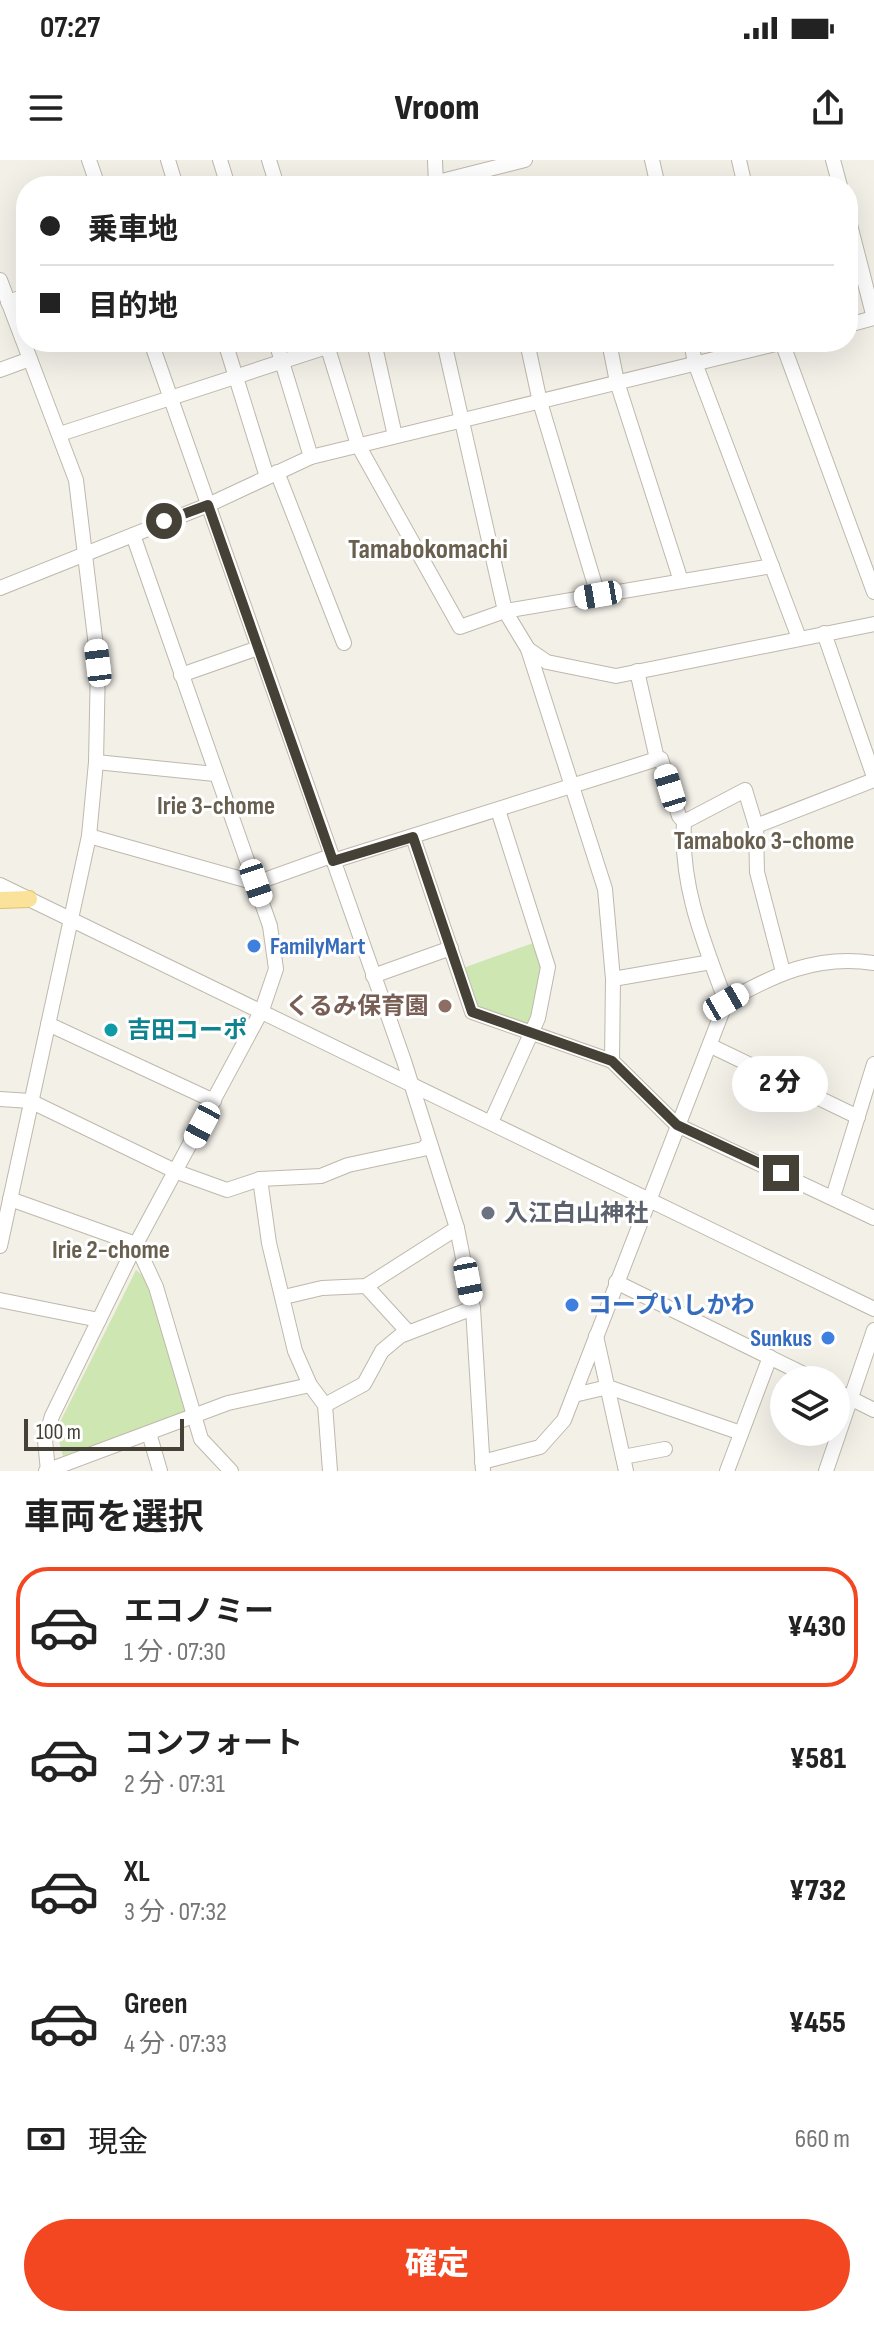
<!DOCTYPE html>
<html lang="ja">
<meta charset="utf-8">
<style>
body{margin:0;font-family:"Sofia Sans Condensed","Noto Sans JP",sans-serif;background:#f2f2f2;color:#222;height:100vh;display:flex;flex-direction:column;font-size:30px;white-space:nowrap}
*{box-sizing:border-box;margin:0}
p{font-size:26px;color:#767676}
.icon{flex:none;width:44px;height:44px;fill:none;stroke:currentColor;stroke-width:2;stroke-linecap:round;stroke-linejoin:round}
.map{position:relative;height:1311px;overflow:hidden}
.side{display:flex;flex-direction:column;background:#fff;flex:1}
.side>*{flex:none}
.hud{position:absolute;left:16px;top:16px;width:842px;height:176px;border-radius:32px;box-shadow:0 8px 32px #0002;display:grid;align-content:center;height:176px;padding:0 24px;background:#fff}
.fabs{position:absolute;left:770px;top:1206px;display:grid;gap:16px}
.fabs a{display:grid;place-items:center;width:80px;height:80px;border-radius:50%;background:#fff;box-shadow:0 8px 32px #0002;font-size:40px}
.scale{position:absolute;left:24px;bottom:20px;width:160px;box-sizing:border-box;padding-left:8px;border:4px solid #464137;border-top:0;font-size:22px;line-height:28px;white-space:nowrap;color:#464137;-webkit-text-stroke:6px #fff;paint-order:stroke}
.end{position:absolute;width:36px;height:36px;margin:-18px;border:10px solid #464137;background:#fff;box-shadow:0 0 0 4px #fff}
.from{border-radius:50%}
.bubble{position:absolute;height:56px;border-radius:28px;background:#fff;box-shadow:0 8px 32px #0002;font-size:26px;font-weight:800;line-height:56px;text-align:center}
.car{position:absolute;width:24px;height:48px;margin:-24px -12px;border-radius:10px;box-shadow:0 0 6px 2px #0007;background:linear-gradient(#fff 24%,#345 0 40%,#fff 0 76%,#345 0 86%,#fff 0)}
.hud b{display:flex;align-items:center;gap:28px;height:76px;font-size:30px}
.hud b+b{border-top:2px solid #e0e0e0}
.hud i{width:20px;height:20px;background:#222}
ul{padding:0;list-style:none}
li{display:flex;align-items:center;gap:24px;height:120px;margin:0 16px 12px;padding:0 8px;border:4px solid transparent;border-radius:32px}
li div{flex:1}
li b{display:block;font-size:30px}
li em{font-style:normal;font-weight:800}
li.active{border-color:#f24720}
li>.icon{width:72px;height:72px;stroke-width:1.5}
h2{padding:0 24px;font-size:36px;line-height:96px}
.pay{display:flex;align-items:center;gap:20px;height:88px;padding:0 24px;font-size:30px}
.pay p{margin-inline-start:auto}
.action{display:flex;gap:16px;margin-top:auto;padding:16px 24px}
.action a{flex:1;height:92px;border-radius:48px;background:#f24720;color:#fff;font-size:32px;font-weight:800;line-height:92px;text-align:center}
.status{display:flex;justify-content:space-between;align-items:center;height:56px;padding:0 40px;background:#fff;direction:ltr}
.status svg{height:22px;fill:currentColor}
header{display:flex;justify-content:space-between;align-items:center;height:104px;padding:0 24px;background:#fff;font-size:36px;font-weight:800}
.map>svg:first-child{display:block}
.green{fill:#cde6b2}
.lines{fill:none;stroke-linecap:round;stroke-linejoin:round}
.minor-casing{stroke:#bfb8ab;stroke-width:16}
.major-casing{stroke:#e0c06a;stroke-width:18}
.minor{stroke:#fff;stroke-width:14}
.major{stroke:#fbe29a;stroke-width:16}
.route{stroke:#464137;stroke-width:10}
.shop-dot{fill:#3f7fe0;stroke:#fff;stroke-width:3}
.education-dot{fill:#8d6e63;stroke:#fff;stroke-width:3}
.culture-dot{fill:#0f9aa8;stroke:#fff;stroke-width:3}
.worship-dot{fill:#6b7280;stroke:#fff;stroke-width:3}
.labels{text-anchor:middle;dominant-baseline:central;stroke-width:6;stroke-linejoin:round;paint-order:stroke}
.shop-label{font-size:24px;font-weight:bold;fill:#366cbe;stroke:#fff;text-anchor:start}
.education-label{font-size:24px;font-weight:bold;fill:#785e54;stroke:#fff;text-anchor:end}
.culture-label{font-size:24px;font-weight:bold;fill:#0d838f;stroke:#fff;text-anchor:start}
.worship-label{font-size:24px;font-weight:bold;fill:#5b616d;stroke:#fff;text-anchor:start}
.neighbourhood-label{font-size:26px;font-weight:bold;fill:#695f4e;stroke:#fff}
.quarter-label{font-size:28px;font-weight:bold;fill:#695f4e;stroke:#fff}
</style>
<div class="status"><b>07:27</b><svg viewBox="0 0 49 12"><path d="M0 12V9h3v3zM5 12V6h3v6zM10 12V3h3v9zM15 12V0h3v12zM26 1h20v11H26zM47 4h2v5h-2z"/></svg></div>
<header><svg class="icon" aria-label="menu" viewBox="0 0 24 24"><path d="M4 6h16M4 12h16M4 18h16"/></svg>Vroom<svg class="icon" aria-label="share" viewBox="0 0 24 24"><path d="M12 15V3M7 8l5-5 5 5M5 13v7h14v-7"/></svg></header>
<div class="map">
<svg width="874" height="1311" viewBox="0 0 874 1311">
<rect width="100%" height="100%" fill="#f3f0e8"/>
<g class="green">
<polygon points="536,782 542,809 529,864 479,850 463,808"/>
<polygon points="136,1110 148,1120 188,1251 63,1296 56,1270"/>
</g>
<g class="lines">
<defs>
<g id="minor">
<polyline points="89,0 98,26"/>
<polyline points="168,0 176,26"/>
<polyline points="220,0 228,26"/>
<polyline points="269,0 277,26"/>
<polyline points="435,0 436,26"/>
<polyline points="652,0 658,26"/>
<polyline points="739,0 745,26"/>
<polyline points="833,0 840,26"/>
<polyline points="422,26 525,0"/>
<polyline points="848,57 874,158"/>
<polyline points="0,120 76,320 98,503 96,602 89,676 0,1086"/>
<polyline points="8,142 26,136"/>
<polyline points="848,165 874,158"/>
<polyline points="151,182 404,901 457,1068 473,1148 483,1311"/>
<polyline points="225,182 267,317"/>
<polyline points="276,182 311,297"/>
<polyline points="326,182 358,285 460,467 505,451 772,406"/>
<polyline points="374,182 395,276"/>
<polyline points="444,182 505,451 528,489 547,502 616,516 874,464"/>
<polyline points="527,182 540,242 598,435"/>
<polyline points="609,182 617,222 681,421"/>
<polyline points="691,182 695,203 799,478"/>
<polyline points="782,182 874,432"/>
<polyline points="0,210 30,199"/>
<polyline points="60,274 342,182"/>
<polyline points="277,312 344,483"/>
<polyline points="0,428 208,345 311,297 784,182"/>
<polyline points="824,473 874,617"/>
<polyline points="528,489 605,729 613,819 612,901"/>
<polyline points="637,511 657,599"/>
<polyline points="181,515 258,488"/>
<polyline points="96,602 215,614"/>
<polyline points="684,662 745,630 756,666 757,712 783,812"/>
<polyline points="756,666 874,620"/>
<polyline points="89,676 256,723 331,696"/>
<polyline points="413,677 472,852 612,901 677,965 874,1058"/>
<path d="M333,701L657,599H661L679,656L684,662C680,726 704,783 726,842L564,1260L540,1287L482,1302"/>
<polyline points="0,725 874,1149"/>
<polyline points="373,816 451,788"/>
<polyline points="613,819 711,802"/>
<path d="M726,842C773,815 817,794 874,803"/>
<polyline points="48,864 214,941"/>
<polyline points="711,886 858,957"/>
<polyline points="0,939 30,941 177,1012 227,1030 260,1019 321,1016 348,1005 423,989 429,983"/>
<polyline points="491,962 538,858 548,807 498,650"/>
<polyline points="260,1019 269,1083 295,1191 310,1225 325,1245 330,1311"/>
<polyline points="833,1037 874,904"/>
<polyline points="10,1039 136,1084 156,1127 201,1279 231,1311"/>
<polyline points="616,1122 816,1220"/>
<polyline points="366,1126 408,1172"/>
<polyline points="284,1137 322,1128 366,1126 457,1068"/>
<polyline points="0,1140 99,1160"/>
<polyline points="596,1176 626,1311"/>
<polyline points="836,1231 874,1250"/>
<polyline points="574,1235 608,1227 741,1273"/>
<polyline points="325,1245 364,1224 382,1191 400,1176 473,1148"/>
<polyline points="149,1273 160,1311"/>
<polyline points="623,1297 665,1289"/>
<polyline points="46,1311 228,1243 310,1225"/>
<polyline points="48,1311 45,1280 52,1256 136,1084 262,850 276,809 270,766 133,375"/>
<polyline points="727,1311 770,1197"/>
<polyline points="826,1311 874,1170"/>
</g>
<polyline id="major" points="0,740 29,739"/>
</defs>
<use href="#minor" class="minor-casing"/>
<use href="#major" class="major-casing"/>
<use href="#minor" class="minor"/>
<use href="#major" class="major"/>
</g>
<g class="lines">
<polyline class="route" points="164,361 208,345 333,701 413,677 472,852 612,901 677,965 781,1013"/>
</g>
<g class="shop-dot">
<circle cx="254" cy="786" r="8"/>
<circle cx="572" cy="1145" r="8"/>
<circle cx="828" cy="1178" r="8"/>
</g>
<circle class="education-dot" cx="445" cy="846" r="8"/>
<circle class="culture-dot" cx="111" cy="870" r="8"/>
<circle class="worship-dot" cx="488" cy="1053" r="8"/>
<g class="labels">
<g class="shop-label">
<text x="270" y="786">FamilyMart</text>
<text x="588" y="1145">コープいしかわ</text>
<text x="812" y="1178" text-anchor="end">Sunkus</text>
</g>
<g class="education-label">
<text x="429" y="846">くるみ保育園</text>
</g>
<g class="culture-label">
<text x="127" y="870">吉田コーポ</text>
</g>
<g class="worship-label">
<text x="504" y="1053">入江白山神社</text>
</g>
<g class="neighbourhood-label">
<text x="216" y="646">Irie 3-chome</text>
<text x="764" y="681">Tamaboko 3-chome</text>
<text x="111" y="1090">Irie 2-chome</text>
</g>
<g class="quarter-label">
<text x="428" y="389">Tamabokomachi</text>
</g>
</g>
</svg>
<div class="fabs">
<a><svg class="icon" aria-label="layers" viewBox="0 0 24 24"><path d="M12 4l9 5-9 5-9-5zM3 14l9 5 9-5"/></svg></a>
</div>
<div class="scale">100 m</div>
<i class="end from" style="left:164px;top:361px"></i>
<i class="end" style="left:781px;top:1013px"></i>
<div class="bubble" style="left:732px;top:896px;width:96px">2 分</div>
<i class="car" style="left:598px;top:435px;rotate:260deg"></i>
<i class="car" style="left:98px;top:503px;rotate:353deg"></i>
<i class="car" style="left:670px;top:628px;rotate:343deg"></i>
<i class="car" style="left:256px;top:723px;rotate:161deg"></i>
<i class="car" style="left:726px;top:842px;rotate:60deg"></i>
<i class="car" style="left:202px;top:965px;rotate:208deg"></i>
<i class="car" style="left:468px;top:1121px;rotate:169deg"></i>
<div class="hud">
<b><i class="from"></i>乗車地</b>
<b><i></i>目的地</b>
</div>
</div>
<section class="side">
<h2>車両を選択</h2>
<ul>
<li class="active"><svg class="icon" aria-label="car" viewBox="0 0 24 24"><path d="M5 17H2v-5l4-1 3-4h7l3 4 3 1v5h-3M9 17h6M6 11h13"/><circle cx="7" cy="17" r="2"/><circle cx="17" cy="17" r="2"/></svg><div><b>エコノミー</b><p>1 分 · 07:30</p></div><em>¥430</em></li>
<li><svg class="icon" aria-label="car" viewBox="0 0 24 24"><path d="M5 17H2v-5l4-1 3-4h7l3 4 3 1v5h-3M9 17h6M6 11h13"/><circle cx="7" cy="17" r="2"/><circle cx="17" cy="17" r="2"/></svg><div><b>コンフォート</b><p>2 分 · 07:31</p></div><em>¥581</em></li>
<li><svg class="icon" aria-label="car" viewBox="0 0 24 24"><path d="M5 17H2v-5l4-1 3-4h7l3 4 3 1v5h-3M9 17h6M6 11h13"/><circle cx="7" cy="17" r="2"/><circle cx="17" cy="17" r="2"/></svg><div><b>XL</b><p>3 分 · 07:32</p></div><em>¥732</em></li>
<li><svg class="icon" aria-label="car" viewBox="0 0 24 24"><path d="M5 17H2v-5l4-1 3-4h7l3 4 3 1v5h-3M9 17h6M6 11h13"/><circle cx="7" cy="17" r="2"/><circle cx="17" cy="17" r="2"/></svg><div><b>Green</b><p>4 分 · 07:33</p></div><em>¥455</em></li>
</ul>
<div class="pay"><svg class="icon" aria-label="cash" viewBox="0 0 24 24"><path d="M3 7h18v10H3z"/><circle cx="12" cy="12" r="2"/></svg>現金<p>660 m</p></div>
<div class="action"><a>確定</a></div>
</section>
